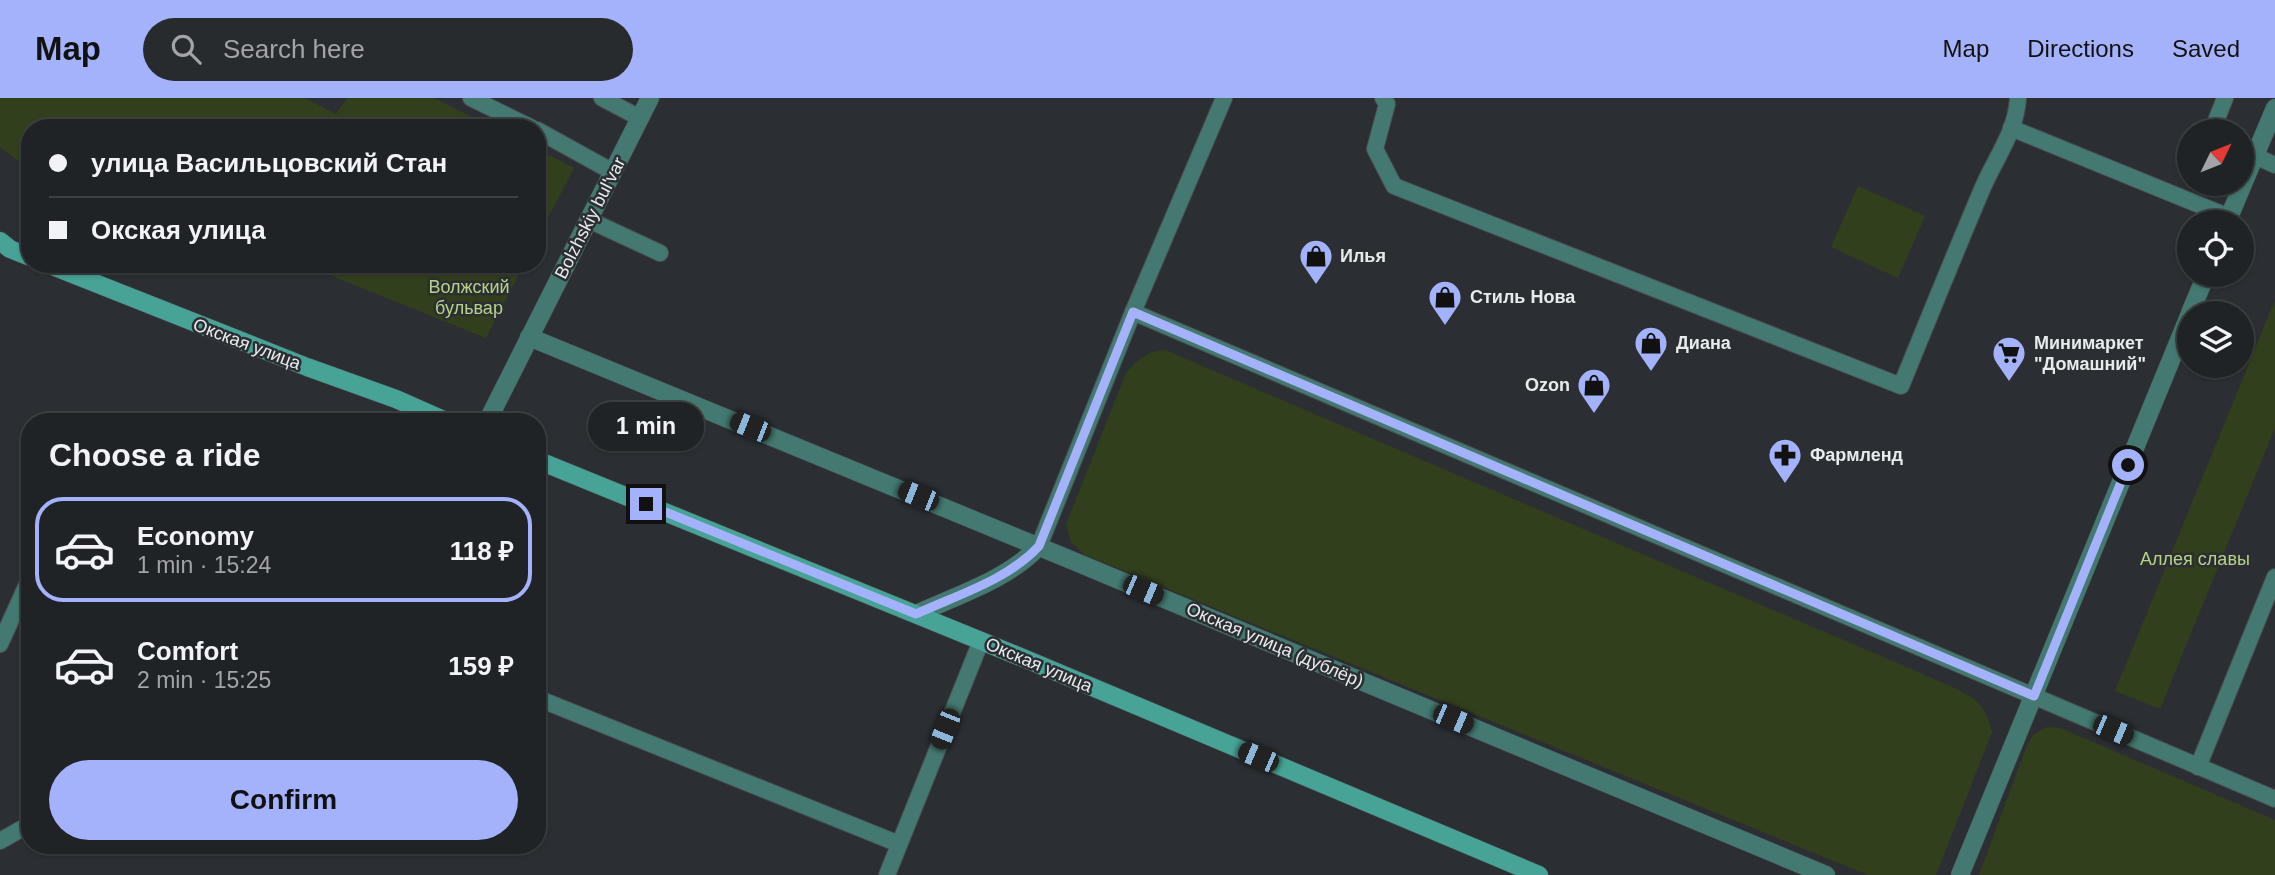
<!DOCTYPE html>
<meta charset="utf-8">
<style>
body{margin:0;font-family:Helvetica,sans-serif;background:#282b2e;color:#f1f3f6;height:100vh;display:flex;flex-direction:column;font-size:26px;white-space:nowrap}
*{box-sizing:border-box;margin:0}
p{font-size:23px;color:#a2a4a7}
.icon{flex:none;width:38px;height:38px;fill:none;stroke:currentColor;stroke-width:2;stroke-linecap:round;stroke-linejoin:round}
.map{position:relative;flex:1;overflow:hidden}
.side{position:absolute;left:21px;top:315px;width:525px;height:441px;display:flex;flex-direction:column;background:#202326;border-radius:28px;box-shadow:0 2px 5px #0004,0 0 0 2px #3d4043}
.side>*{flex:none}
.hud{position:absolute;left:21px;top:21px;width:525px;height:154px;border-radius:28px;box-shadow:0 2px 5px #0004,0 0 0 2px #3d4043;display:grid;align-content:center;height:154px;padding:0 28px;background:#202326}
.needle{width:46px;rotate:47deg}
.controls{position:absolute;left:2177px;top:21px;display:grid;gap:14px}
.controls a{display:grid;place-items:center;width:77px;height:77px;border-radius:50%;background:#202326;box-shadow:0 2px 5px #0004,0 0 0 2px #3d4043;font-size:35px}
.end{position:absolute;width:32px;height:32px;margin:-16px;border:9px solid #a4b2fc;background:#111;box-shadow:0 0 0 4px #111}
.from{border-radius:50%}
.bubble{position:absolute;height:49px;border-radius:24px;background:#202326;box-shadow:0 2px 5px #0004,0 0 0 2px #3d4043;font-size:23px;font-weight:600;line-height:49px;text-align:center}
.car{position:absolute;width:21px;height:42px;margin:-21px -10px;border-radius:9px;box-shadow:0 0 5px 2px #0007;background:linear-gradient(#222 24%,#8ab4d8 0 40%,#222 0 76%,#8ab4d8 0 86%,#222 0)}
.hud b{display:flex;align-items:center;gap:24px;height:66px;font-size:26px}
.hud b+b{border-top:2px solid #3d4043}
.hud i{width:18px;height:18px;background:#f1f3f6}
ul{padding:0;list-style:none}
li{display:flex;align-items:center;gap:21px;height:105px;margin:0 14px 10px;padding:0 14px;border:4px solid transparent;border-radius:28px}
li div{flex:1}
li b{display:block;font-size:26px}
li em{font-style:normal;font-weight:600}
li.current{border-color:#a4b2fc}
li>.icon{width:63px;height:63px;stroke-width:1.5}
h2{padding:0 28px;font-size:32px;line-height:84px}
.primary-button{display:flex;gap:14px;margin-top:auto;padding:14px 28px}
.primary-button a{flex:1;height:80px;border-radius:42px;background:#a4b2fc;color:#111;font-size:28px;font-weight:600;line-height:80px;text-align:center}
header{display:flex;align-items:center;gap:42px;box-sizing:border-box;height:98px;padding:0 35px;background:#a4b2fc;color:#111}
header strong{font-size:33px}
nav{display:flex;gap:38px;margin-inline-start:auto;font-size:24px}
.search{width:490px;height:63px;background:#282b2e;display:flex;align-items:center;gap:18px;box-sizing:border-box;padding:0 24px;border-radius:38px;color:#a2a4a7;font-size:26px}
.map>svg:first-child{display:block}
.green{fill:#323f1c}
.lines{fill:none;stroke-linecap:round;stroke-linejoin:round}
.service-casing{stroke:#494d51;stroke-width:18}
.minor-casing{stroke:#494d51;stroke-width:19}
.tertiary-casing{stroke:#494d51;stroke-width:19}
.secondary-casing{stroke:#494d51;stroke-width:19}
.service{stroke:#437970;stroke-width:16}
.minor{stroke:#437970;stroke-width:18}
.tertiary{stroke:#437970;stroke-width:18}
.secondary{stroke:#47a395;stroke-width:18}
.route{stroke:#a4b2fc;stroke-width:9}
.labels{text-anchor:middle;dominant-baseline:central;stroke-width:5;stroke-linejoin:round;paint-order:stroke}
.street-label{font-size:18px;fill:#e8ebee;stroke:#2b2f33}
.poi-label{font-size:18px;font-weight:bold;fill:#e8ebee;stroke:#2b2f33;text-anchor:start}
.park-label{font-size:18px;fill:#b6d288;stroke:#2b2f33}
</style>
<header>
<strong>Map</strong>
<div class="search"><svg class="icon" aria-label="search" viewBox="0 0 24 24"><circle cx="10" cy="10" r="6"/><path d="M15 15l6 6"/></svg>Search here</div>
<nav><a>Map</a><a>Directions</a><a>Saved</a></nav>
</header>
<div class="map">
<svg width="2275" height="777" viewBox="0 0 2275 777">
<rect width="100%" height="100%" fill="#2b2f33"/>
<g class="green">
<polygon points="0,0 305,0 336,16 347,0 434,0 494,30 30,30 30,72 0,49"/>
<polygon points="537,51 574,70 537,141"/>
<polygon points="1858,88 1925,118 1898,180 1831,149"/>
<polygon points="302,166 524,166 486,240"/>
<polygon points="2275,202 2275,330 2160,611 2115,593"/>
<path d="M1165,252L1930,579C1961,594 1985,597 1992,634L1936,777H1868L1085,457L1071,444L1066,426L1126,275C1138,261 1147,253 1165,252Z"/>
<polygon points="2047,629 2060,630 2275,722 2275,777 1979,777 2027,647 2034,636"/>
</g>
<g class="lines">
<defs>
<g id="service">
<polyline points="471,0 532,30"/>
<polyline points="602,0 640,20"/>
<path d="M1383,0L1387,6L1375,51L1394,88L1901,288C1928,222 1955,155 1983,89C1996,59 2016,34 2018,0"/>
<polyline points="2011,30 2229,119"/>
<polyline points="537,32 613,74"/>
<polyline points="2212,33 2225,0"/>
<polyline points="2255,58 2275,67"/>
<polyline points="589,122 660,155"/>
<polyline points="1133,214 2275,701"/>
<polyline points="1039,448 1133,214 1224,0"/>
<polyline points="0,546 30,480"/>
<polyline points="537,600 899,746"/>
<polyline points="2198,669 2275,479"/>
<polyline points="0,743 30,726"/>
<polyline points="887,777 981,543"/>
</g>
<g id="minor">
<polyline points="2227,124 2275,10"/>
<polyline points="2190,215 2206,177"/>
<polyline points="529,239 1071,462 1826,777"/>
<path d="M916,516C956,498 1009,481 1039,448"/>
<polyline points="1960,777 2189,218"/>
</g>
<polyline id="tertiary" points="487,324 650,0"/>
<g id="secondary">
<polyline points="0,143 10,151 30,159"/>
<polyline points="47,166 307,269 396,301 448,324"/>
<polyline points="537,362 1028,562 1539,777"/>
</g>
</defs>
<use href="#service" class="service-casing"/>
<use href="#minor" class="minor-casing"/>
<use href="#tertiary" class="tertiary-casing"/>
<use href="#secondary" class="secondary-casing"/>
<use href="#service" class="service"/>
<use href="#minor" class="minor"/>
<use href="#tertiary" class="tertiary"/>
<use href="#secondary" class="secondary"/>
</g>
<g class="lines">
<path class="route" d="M646,406L916,516C957,497 1008,482 1039,448L1133,214L2034,598L2128,367"/>
</g>
<defs>
<symbol id="shop-pin" viewBox="-11 -11 22 30"><path d="M0 17L-7.5 6A9.5 9.5 0 1 1 7.5 6Z" fill="#a4b2fc" stroke="#2b2f33"/><path d="M-5-2.5h2.3a2.7 3.5 0 0 1 5.4 0H5L5.5 6h-11ZM-1.5-2.5h3a1.5 2.3 0 0 0-3 0Z" fill="#111"/></symbol>
<symbol id="supermarket-pin" viewBox="-11 -11 22 30"><path d="M0 17L-7.5 6A9.5 9.5 0 1 1 7.5 6Z" fill="#a4b2fc" stroke="#2b2f33"/><path d="M-6-5.5h2.5l.6 2H6L4.5 2H-2.5L-4.4-4H-6ZM-1.5 3.2a1.3 1.3 0 1 0 .1 0ZM3 3.2a1.3 1.3 0 1 0 .1 0Z" fill="#111"/></symbol>
<symbol id="pharmacy-pin" viewBox="-11 -11 22 30"><path d="M0 17L-7.5 6A9.5 9.5 0 1 1 7.5 6Z" fill="#a4b2fc" stroke="#2b2f33"/><path d="M-2-6h4v4h4v4h-4v4h-4v-4h-4v-4h4Z" fill="#111"/></symbol>
</defs>
<g fill-rule="evenodd">
<use href="#shop-pin" x="1297" y="139" width="38" height="52"/>
<use href="#shop-pin" x="1426" y="180" width="38" height="52"/>
<use href="#shop-pin" x="1632" y="226" width="38" height="52"/>
<use href="#supermarket-pin" x="1990" y="236" width="38" height="52"/>
<use href="#shop-pin" x="1575" y="268" width="38" height="52"/>
<use href="#pharmacy-pin" x="1766" y="338" width="38" height="52"/>
</g>
<g class="labels">
<g class="street-label">
<text transform="translate(590 120) rotate(-63)">Bolzhskiy bul'var</text>
<text transform="translate(247 246) rotate(21)">Окская улица</text>
<text transform="translate(1275 547) rotate(23)">Окская улица (дублёр)</text>
<text transform="translate(1039 567) rotate(23)">Окская улица</text>
</g>
<g class="poi-label">
<text x="1340" y="158">Илья</text>
<text x="1470" y="199">Стиль Нова</text>
<text x="1676" y="245">Диана</text>
<text x="2034" y="245">Минимаркет<tspan x="2034" dy="21">"Домашний"</tspan></text>
<text x="1570" y="287" text-anchor="end">Ozon</text>
<text x="1810" y="357">Фармленд</text>
</g>
<g class="park-label">
<text x="469" y="189">Волжский<tspan x="469" dy="21">бульвар</tspan></text>
<text x="2195" y="461">Аллея славы</text>
</g>
</g>
</svg>
<div class="controls">
<a><svg class="needle" viewBox="-14 -14 28 28"><path d="M0-13l5 13h-10z" fill="#e53935"/><path d="M0 13l5-13h-10z" fill="#a2a4a7"/></svg></a>
<a><svg class="icon" aria-label="locate" viewBox="0 0 24 24"><circle cx="12" cy="12" r="6"/><path d="M12 2v4M12 18v4M2 12h4M18 12h4"/></svg></a>
<a><svg class="icon" aria-label="layers" viewBox="0 0 24 24"><path d="M12 4l9 5-9 5-9-5zM3 14l9 5 9-5"/></svg></a>
</div>
<i class="end from" style="left:2128px;top:367px"></i>
<i class="end" style="left:646px;top:406px"></i>
<div class="bubble" style="left:588px;top:304px;width:116px">1 min</div>
<i class="car" style="left:750px;top:329px;rotate:292deg"></i>
<i class="car" style="left:918px;top:398px;rotate:292deg"></i>
<i class="car" style="left:1143px;top:492px;rotate:113deg"></i>
<i class="car" style="left:1453px;top:621px;rotate:113deg"></i>
<i class="car" style="left:945px;top:631px;rotate:202deg"></i>
<i class="car" style="left:2113px;top:632px;rotate:113deg"></i>
<i class="car" style="left:1258px;top:659px;rotate:293deg"></i>
<div class="hud">
<b><i class="from"></i>улица Васильцовский Стан</b>
<b><i></i>Окская улица</b>
</div>
<section class="side">
<h2>Choose a ride</h2>
<ul>
<li class="current"><svg class="icon" aria-label="car" viewBox="0 0 24 24"><path d="M5 17H2v-5l4-1 3-4h7l3 4 3 1v5h-3M9 17h6M6 11h13"/><circle cx="7" cy="17" r="2"/><circle cx="17" cy="17" r="2"/></svg><div><b>Economy</b><p>1 min · 15:24</p></div><em>118 ₽</em></li>
<li><svg class="icon" aria-label="car" viewBox="0 0 24 24"><path d="M5 17H2v-5l4-1 3-4h7l3 4 3 1v5h-3M9 17h6M6 11h13"/><circle cx="7" cy="17" r="2"/><circle cx="17" cy="17" r="2"/></svg><div><b>Comfort</b><p>2 min · 15:25</p></div><em>159 ₽</em></li>
</ul>
<div class="primary-button"><a>Confirm</a></div>
</section>
</div>
